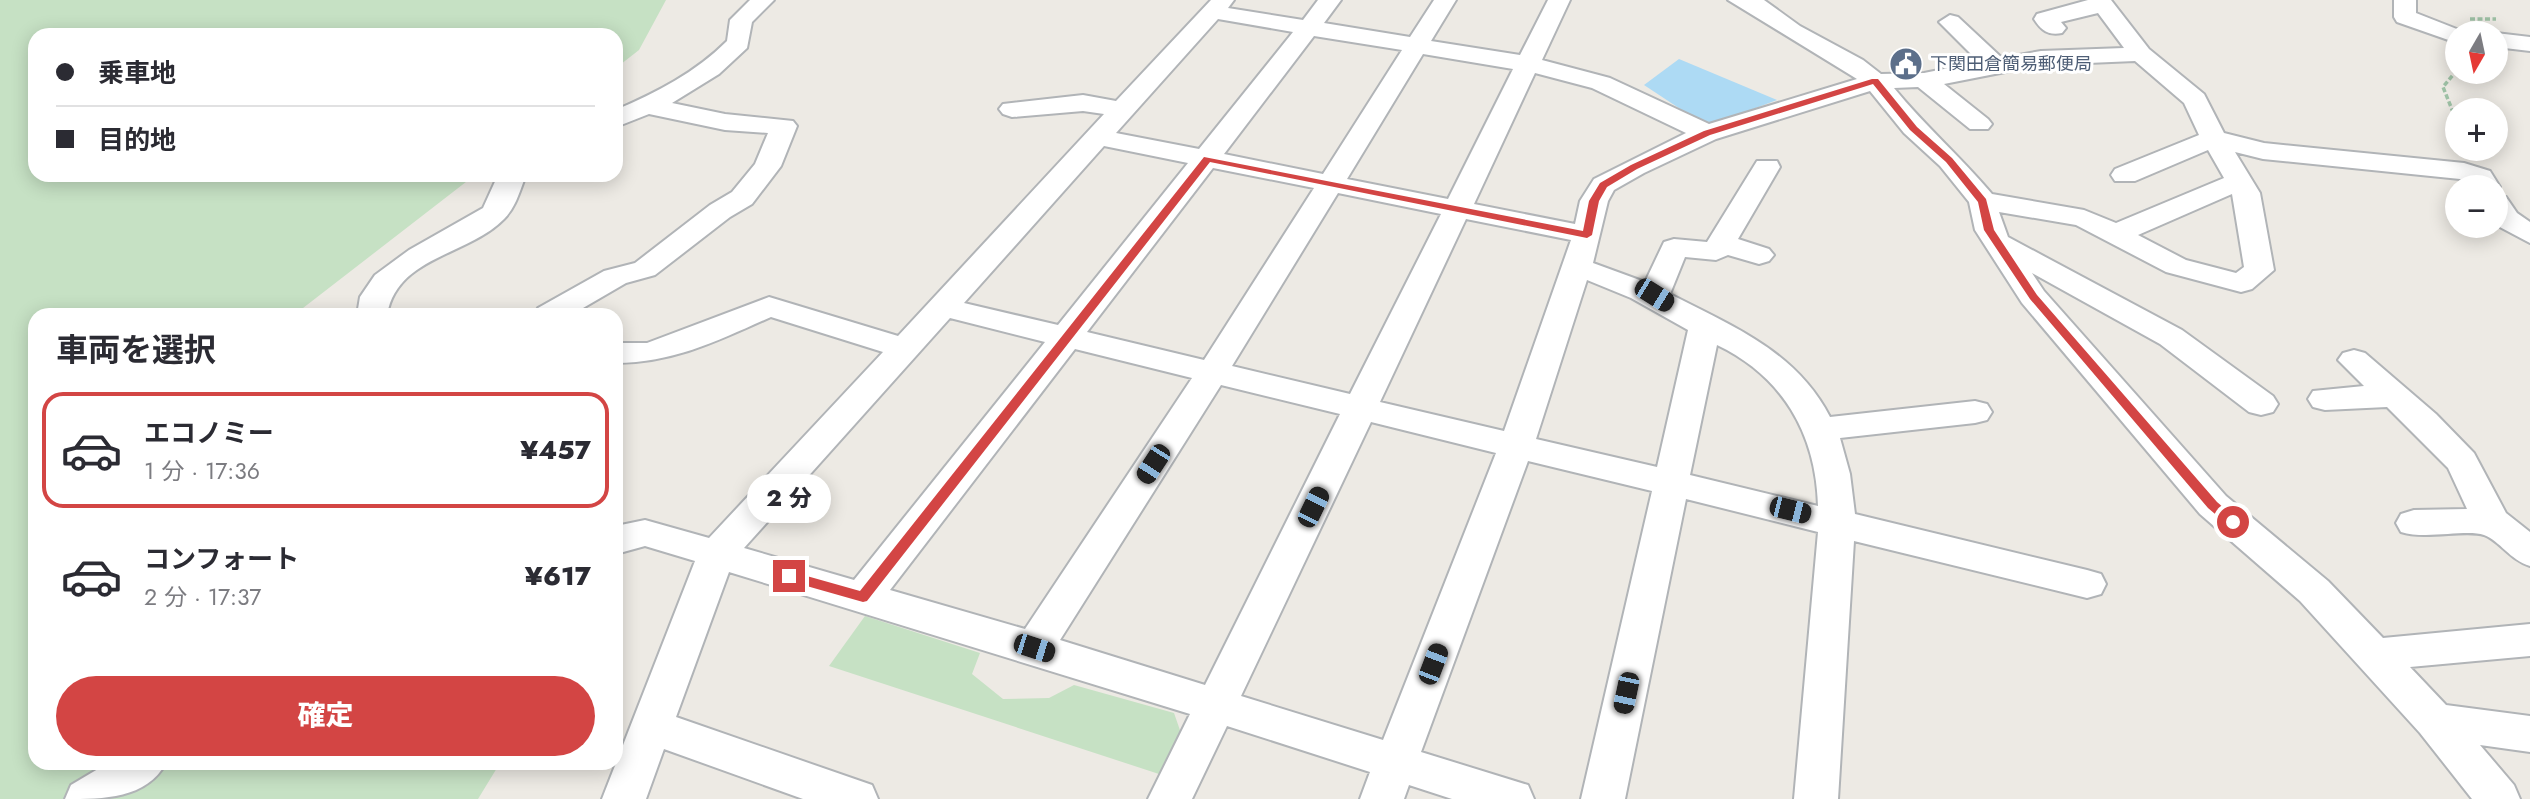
<!DOCTYPE html>
<html lang="ja">
<meta charset="utf-8">
<style>
body{margin:0;font-family:Jost,"Noto Sans JP",sans-serif;background:#f2f2f3;color:#2b2b33;height:100vh;display:flex;flex-direction:column;font-size:26px;white-space:nowrap}
*{box-sizing:border-box;margin:0}
p{font-size:23px;color:#7c7c81}
.icon{flex:none;width:38px;height:38px;fill:none;stroke:currentColor;stroke-width:2;stroke-linecap:round;stroke-linejoin:round}
.map{position:relative;flex:1;overflow:hidden}
.panel{position:absolute;left:28px;top:308px;width:595px;height:462px;display:flex;flex-direction:column;background:#fff;border-radius:21px;box-shadow:0 4px 18px #0003}
.panel>*{flex:none}
.hud{position:absolute;left:28px;top:28px;width:595px;height:154px;border-radius:21px;box-shadow:0 4px 18px #0003;display:grid;align-content:center;height:154px;padding:0 28px;background:#fff}
.needle{width:46px;rotate:189deg}
.controls{position:absolute;left:2445px;top:21px;display:grid;gap:14px}
.controls a{display:grid;place-items:center;width:63px;height:63px;border-radius:50%;background:#fff;box-shadow:0 4px 18px #0003;font-size:35px}
.end{position:absolute;width:32px;height:32px;margin:-16px;border:9px solid #d34544;background:#fff;box-shadow:0 0 0 4px #fff}
.from{border-radius:50%}
.bubble{position:absolute;height:49px;border-radius:24px;background:#fff;box-shadow:0 4px 18px #0003;font-size:23px;font-weight:800;line-height:49px;text-align:center}
.car{position:absolute;width:21px;height:42px;margin:-21px -10px;border-radius:9px;box-shadow:0 0 5px 2px #0007;background:linear-gradient(#222 24%,#8ab4d8 0 40%,#222 0 76%,#8ab4d8 0 86%,#222 0)}
.hud b{display:flex;align-items:center;gap:24px;height:66px;font-size:26px}
.hud b+b{border-top:2px solid #e1e1e2}
.hud i{width:18px;height:18px;background:#2b2b33}
ul{padding:0;list-style:none}
li{display:flex;align-items:center;gap:21px;height:116px;margin:0 14px 10px;padding:0 14px;border:4px solid transparent;border-radius:21px}
li div{flex:1}
li b{display:block;font-size:26px}
li em{font-style:normal;font-weight:800}
li.active{border-color:#d34544}
li>.icon{width:63px;height:63px;stroke-width:1.5}
h2{padding:0 28px;font-size:32px;line-height:84px}
.button{display:flex;gap:14px;margin-top:auto;padding:14px 28px}
.button a{flex:1;height:80px;border-radius:42px;background:#d34544;color:#fff;font-size:28px;font-weight:800;line-height:80px;text-align:center}
.map>svg:first-child{display:block}
.green{fill:#c6e1c4}
.water{fill:#addaf4}
.lines{fill:none;stroke-linecap:round;stroke-linejoin:round}
.street-casing{stroke:#b1b4b7;stroke-width:4}
.path{stroke:#9ec1a5;stroke-width:3.5;stroke-dasharray:5 2.5;stroke-linecap:butt}
.street{fill:#fff;fill-rule:evenodd}
.route{fill:#d34544}
.labels{text-anchor:middle;dominant-baseline:central;stroke-width:6;stroke-linejoin:round;paint-order:stroke}
.far-service-label{font-size:18px;fill:#4e5e75;stroke:#fff;text-anchor:start}
</style>
<div class="map">
<svg width="2530" height="799" viewBox="0 0 2530 799">
<rect width="100%" height="100%" fill="#edeae4"/>
<g class="green">
<polygon points="0,0 666,0 639,50 616,68 616,35 35,35 35,175 475,175 294,315 35,315 35,581 32,587 35,590 35,763 500,763 478,799 0,799"/>
<polygon points="865,616 980,653 972,674 1003,699 1049,698 1074,685 1174,713 1182,736 1162,775 829,666"/>
</g>
<polygon class="water" points="1679,59 1777,100 1716,123 1697,120 1644,85"/>
<g class="lines">
<defs>
<g id="street">
<path d="M750,0H774L752,22L747,48L719,74L672,103L725,114L793,121L797,126L781,166L752,204L730,217L655,275L626,283L571,315H534L538,308L604,271L635,263L710,205L732,192L755,164L768,133L725,130L649,114L616,127V110C657,92 695,73 727,41L730,20Z"/>
<path d="M1211,0H1234L1228,8L1303,20L1318,0H1341L1324,23L1410,37L1434,0H1456L1431,41L1520,55L1548,0H1570L1542,60L1610,78L1709,124L1857,79L1728,0H1764L1800,26L1863,60L1881,74L1924,73L1979,62L1939,22L1950,15L1958,17L2002,58L2041,51L2124,48L2098,13L2061,22L2066,28L2062,33C2048,36 2041,30 2034,19L2037,14L2088,0H2111L2149,49L2204,94L2224,133L2264,143L2464,163L2490,171L2500,187L2496,193V187H2472L2460,179L2263,159L2235,152L2260,193L2274,270L2252,289L2241,292L2166,272L2076,225L1999,212L2008,237L2182,330L2273,396L2278,404L2273,412L2261,415L2249,412L2160,344L2032,273L2044,291L2226,496L2328,581L2383,638L2530,624V656L2410,667L2446,705L2530,716V752L2480,745L2514,785L2520,799H2472L2420,733L2300,601L2200,514L2022,303L1975,230L1969,202L1940,166L1904,133L1870,91L1716,139L1644,173L1614,190L1608,201L1593,263L1645,282L1664,242L1674,239L1707,242L1757,161H1777L1780,167L1738,239L1769,249L1774,255L1769,261L1759,264L1728,255L1716,260L1685,257L1670,294C1732,326 1796,351 1830,417L1975,401L1987,404L1992,412L1987,420L1975,423L1840,438L1850,474L1855,514L2087,570L2101,574L2106,584L2101,594L2087,598L1854,541L1838,799H1794L1818,532L1686,499L1625,799H1581L1652,491L1528,461L1421,752L1528,785L1534,799H1452L1409,785L1404,799H1360L1370,772L1227,726L1192,799H1148L1190,714L729,572L676,717L872,785L878,799H803L664,749L646,799H602L695,561L645,546L616,554V526L645,520L709,538L883,352L771,317C719,340 674,363 616,363V343H647L769,297L898,336L1104,114L1083,111L1012,117L1003,114L999,109L1003,104L1083,95L1116,101ZM1218,19L1293,32L1199,149L1116,133ZM1314,36L1402,50L1323,174L1224,154ZM1423,54L1513,69L1448,199L1347,179ZM2135,61L2184,103L2199,135L2115,169L2111,175L2115,181H2135L2208,150L2224,178L2116,223L2084,210L1992,194C1961,157 1925,126 1894,88L1918,87L1970,129H1988L1992,124L1988,119L1944,84L2041,65ZM1535,73L1592,88L1686,133L1594,179L1580,201L1575,224L1474,204ZM1104,146L1188,163L1058,325L964,303ZM1213,168L1314,188L1204,360L1087,332ZM1338,193L1441,214L1350,394L1232,366ZM2232,194L2244,267L2236,273L2186,260L2138,235ZM1466,219L1571,240L1504,431L1380,402ZM1587,280L1631,298L1688,330L1657,467L1536,439ZM950,318L1045,342L854,580L744,548ZM1717,345C1782,376 1816,433 1818,506L1690,475ZM1075,349L1192,378L1025,629L890,590ZM1221,385L1340,414L1205,685L1060,640ZM1371,422L1496,453L1383,740L1241,696Z"/>
<polygon points="2394,0 2416,0 2416,13 2467,33 2457,33 2457,43 2397,22 2394,17"/>
<polygon points="2496,33 2530,37 2530,51 2496,47"/>
<path d="M498,175H526C520,190 516,207 504,219C468,256 397,256 387,315H357L360,297L375,275L409,250L483,208Z"/>
<polygon points="2496,195 2506,197 2517,213 2530,222 2530,243 2496,225"/>
<path d="M2354,350L2365,353L2436,414L2474,453L2506,513L2530,532V566C2510,560 2500,541 2484,535C2466,529 2426,540 2401,532L2396,523L2401,514L2414,510L2467,509L2448,468L2387,407L2325,410L2313,407L2308,399L2313,391L2364,386L2338,360L2343,353Z"/>
<path d="M108,763H166C146,799 104,799 65,799L71,785Z"/>
</g>
</defs>
<use href="#street" class="street-casing"/>
<g class="path">
<polyline points="2470,19 2496,19"/>
<polyline points="2457,70 2443,87 2457,122"/>
</g>
<use href="#street" class="street"/>
</g>
<polygon class="route" points="1872,79 1878,79 1917,127 1952,158 1986,199 1994,230 2037,295 2217,502 2237,519 2237,525 2228,525 2208,508 2030,299 1984,230 1978,202 1946,162 1910,130 1873,84 1710,135 1637,169 1607,187 1599,201 1592,235 1587,238 1210,162 867,601 863,602 789,581 783,576 789,571 860,591 1204,157 1583,231 1589,201 1600,183 1631,165 1704,131"/>
<defs>
<symbol id="civic-disc" viewBox="-11 -11 22 22"><circle r="9.5" fill="#5c6f8a" stroke="#fff"/><path d="M-.6-6.5H3V-4.5H.6V-3L4-1V1h2V6H-6V1h2V-1L-.6-3ZM-1.2 2.5V6h2.4V2.5Z" fill="#fff"/></symbol>
</defs>
<g fill-rule="evenodd">
<use href="#civic-disc" x="1887" y="45" width="38" height="38"/>
</g>
<g class="labels">
<g class="far-service-label">
<text x="1930" y="64">下関田倉簡易郵便局</text>
</g>
</g>
</svg>
<div class="controls">
<a><svg class="needle" viewBox="-14 -14 28 28"><path d="M0-13l5 13h-10z" fill="#e53935"/><path d="M0 13l5-13h-10z" fill="#7c7c81"/></svg></a>
<a>+</a>
<a>−</a>
</div>
<i class="end from" style="left:2233px;top:522px"></i>
<i class="end" style="left:789px;top:576px"></i>
<div class="bubble" style="left:747px;top:474px;width:84px">2 分</div>
<i class="car" style="left:1654px;top:295px;rotate:122deg"></i>
<i class="car" style="left:1153px;top:464px;rotate:213deg"></i>
<i class="car" style="left:1313px;top:507px;rotate:26deg"></i>
<i class="car" style="left:1790px;top:510px;rotate:104deg"></i>
<i class="car" style="left:1034px;top:648px;rotate:108deg"></i>
<i class="car" style="left:1433px;top:664px;rotate:21deg"></i>
<i class="car" style="left:1626px;top:693px;rotate:192deg"></i>
<div class="hud">
<b><i class="from"></i>乗車地</b>
<b><i></i>目的地</b>
</div>
<section class="panel">
<h2>車両を選択</h2>
<ul>
<li class="active"><svg class="icon" aria-label="car" viewBox="0 0 24 24"><path d="M5 17H2v-5l4-1 3-4h7l3 4 3 1v5h-3M9 17h6M6 11h13"/><circle cx="7" cy="17" r="2"/><circle cx="17" cy="17" r="2"/></svg><div><b>エコノミー</b><p>1 分 · 17:36</p></div><em>¥457</em></li>
<li><svg class="icon" aria-label="car" viewBox="0 0 24 24"><path d="M5 17H2v-5l4-1 3-4h7l3 4 3 1v5h-3M9 17h6M6 11h13"/><circle cx="7" cy="17" r="2"/><circle cx="17" cy="17" r="2"/></svg><div><b>コンフォート</b><p>2 分 · 17:37</p></div><em>¥617</em></li>
</ul>
<div class="button"><a>確定</a></div>
</section>
</div>
